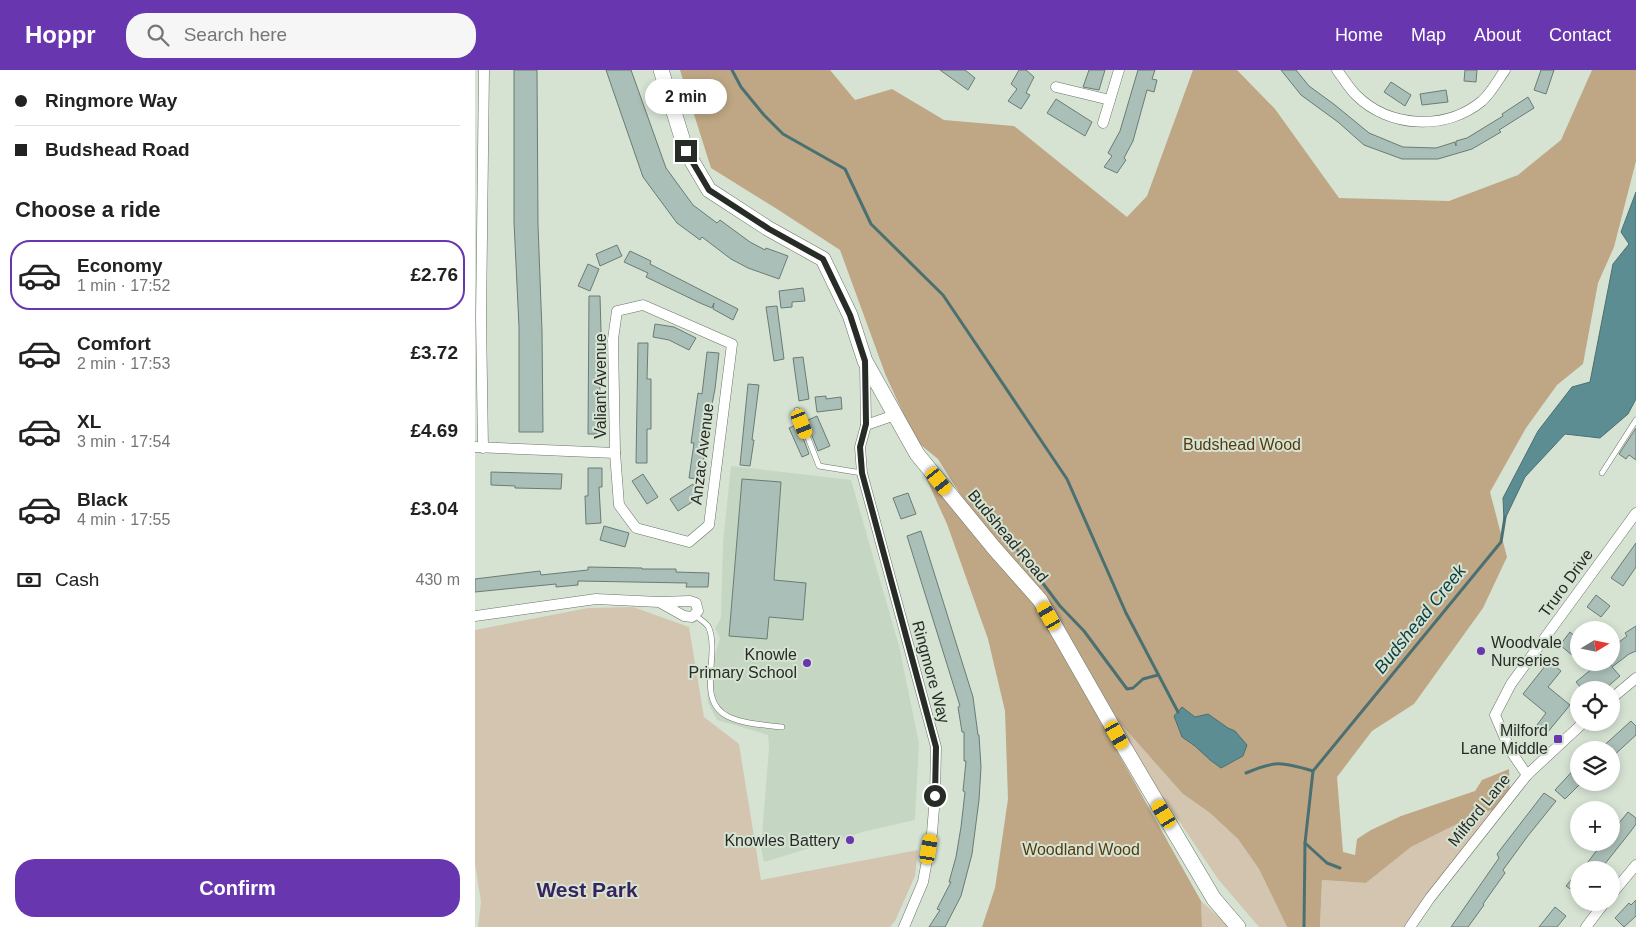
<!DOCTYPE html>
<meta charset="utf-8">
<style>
body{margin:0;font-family:Arial,sans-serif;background:#f6f6f6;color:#222;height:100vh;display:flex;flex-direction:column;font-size:19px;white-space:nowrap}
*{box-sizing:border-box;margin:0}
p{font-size:16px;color:#767676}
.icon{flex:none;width:28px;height:28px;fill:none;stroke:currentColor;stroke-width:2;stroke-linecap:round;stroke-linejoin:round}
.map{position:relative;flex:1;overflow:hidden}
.side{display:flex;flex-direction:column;background:#fff;width:475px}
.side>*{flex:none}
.banner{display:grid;align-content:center;height:110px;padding:0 15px;background:#fff}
.needle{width:32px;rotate:80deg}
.controls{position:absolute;left:1095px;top:551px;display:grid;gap:10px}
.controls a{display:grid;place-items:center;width:50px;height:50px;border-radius:50%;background:#fff;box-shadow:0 2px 8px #0003;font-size:25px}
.end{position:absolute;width:22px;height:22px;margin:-11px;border:6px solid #272c26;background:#fff;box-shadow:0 0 0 2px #fff}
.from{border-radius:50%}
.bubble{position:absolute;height:35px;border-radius:18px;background:#fff;box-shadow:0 2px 8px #0003;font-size:16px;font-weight:700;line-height:35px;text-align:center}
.car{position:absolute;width:15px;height:30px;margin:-15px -8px;border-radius:6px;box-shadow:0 0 4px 1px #0007;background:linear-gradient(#f5c518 24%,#345 0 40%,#f5c518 0 76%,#345 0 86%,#f5c518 0)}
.banner b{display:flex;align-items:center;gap:18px;height:48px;font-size:19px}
.banner b+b{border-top:1px solid #e0e0e0}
.banner i{width:12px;height:12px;background:#222}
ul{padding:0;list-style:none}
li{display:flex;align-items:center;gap:15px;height:70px;margin:0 10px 8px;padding:0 5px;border:2px solid transparent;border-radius:20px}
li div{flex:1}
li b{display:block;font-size:19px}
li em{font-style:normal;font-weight:700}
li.current{border-color:#6836ae}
li>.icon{width:45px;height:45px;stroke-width:1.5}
h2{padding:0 15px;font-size:22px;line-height:60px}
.pay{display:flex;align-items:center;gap:12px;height:55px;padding:0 15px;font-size:19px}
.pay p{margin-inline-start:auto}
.button{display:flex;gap:10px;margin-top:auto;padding:10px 15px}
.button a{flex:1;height:58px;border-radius:20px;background:#6836ae;color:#fff;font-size:20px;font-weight:700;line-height:58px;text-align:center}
header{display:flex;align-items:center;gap:30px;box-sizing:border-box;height:70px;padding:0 25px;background:#6836ae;color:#fff}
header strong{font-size:24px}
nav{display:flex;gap:28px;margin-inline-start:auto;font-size:18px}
.search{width:350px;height:45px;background:#f6f6f6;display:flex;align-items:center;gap:12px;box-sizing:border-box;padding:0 18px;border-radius:20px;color:#767676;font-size:19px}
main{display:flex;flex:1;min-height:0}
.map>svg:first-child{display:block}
.built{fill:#c5d7c2}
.green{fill:#d4c5b0}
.forest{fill:#bfa785}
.water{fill:#5b8d92;stroke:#4b7072}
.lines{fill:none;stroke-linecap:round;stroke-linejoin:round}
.stream{stroke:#4b7072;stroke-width:3}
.building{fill:#aabfb7;stroke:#697c75}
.lane-casing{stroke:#697466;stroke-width:6}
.street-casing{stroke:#697466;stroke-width:11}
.secondary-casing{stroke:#697466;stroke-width:16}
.lane{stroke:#fff;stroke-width:5}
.street{stroke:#fff;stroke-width:10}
.secondary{stroke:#fff;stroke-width:15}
.route{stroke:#272c26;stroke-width:6}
.poi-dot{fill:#6836ae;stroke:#d6e3d3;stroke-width:2}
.labels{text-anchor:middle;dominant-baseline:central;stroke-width:4;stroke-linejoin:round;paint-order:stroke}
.street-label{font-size:16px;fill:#272c26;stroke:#d6e3d3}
.park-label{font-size:16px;fill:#543b0f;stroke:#d6e3d3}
.poi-label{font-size:16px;fill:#272c26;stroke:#d6e3d3;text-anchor:end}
.water-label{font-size:18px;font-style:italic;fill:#0b3d41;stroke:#d6e3d3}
.district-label{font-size:21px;font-weight:bold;fill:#39235d;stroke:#d6e3d3}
</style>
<header>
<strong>Hoppr</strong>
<div class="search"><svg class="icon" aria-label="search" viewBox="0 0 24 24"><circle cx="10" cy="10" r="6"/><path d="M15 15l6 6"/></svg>Search here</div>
<nav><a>Home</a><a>Map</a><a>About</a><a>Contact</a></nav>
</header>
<main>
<section class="side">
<div class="banner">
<b><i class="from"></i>Ringmore Way</b>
<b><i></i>Budshead Road</b>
</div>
<h2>Choose a ride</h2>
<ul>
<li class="current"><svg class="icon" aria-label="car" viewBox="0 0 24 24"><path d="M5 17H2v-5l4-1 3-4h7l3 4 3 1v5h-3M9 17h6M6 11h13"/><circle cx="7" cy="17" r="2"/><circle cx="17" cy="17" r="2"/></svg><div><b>Economy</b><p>1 min · 17:52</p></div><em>£2.76</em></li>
<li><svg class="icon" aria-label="car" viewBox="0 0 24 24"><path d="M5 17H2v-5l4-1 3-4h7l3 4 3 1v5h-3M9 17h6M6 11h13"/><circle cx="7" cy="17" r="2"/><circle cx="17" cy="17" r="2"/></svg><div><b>Comfort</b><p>2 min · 17:53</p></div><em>£3.72</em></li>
<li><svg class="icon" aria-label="car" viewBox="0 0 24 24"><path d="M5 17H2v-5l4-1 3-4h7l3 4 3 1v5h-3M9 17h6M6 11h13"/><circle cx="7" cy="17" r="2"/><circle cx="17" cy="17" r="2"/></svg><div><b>XL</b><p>3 min · 17:54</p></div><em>£4.69</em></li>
<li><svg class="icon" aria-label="car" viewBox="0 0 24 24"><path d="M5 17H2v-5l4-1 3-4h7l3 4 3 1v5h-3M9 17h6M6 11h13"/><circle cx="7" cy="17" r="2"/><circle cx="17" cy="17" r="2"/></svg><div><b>Black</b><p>4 min · 17:55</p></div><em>£3.04</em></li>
</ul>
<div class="pay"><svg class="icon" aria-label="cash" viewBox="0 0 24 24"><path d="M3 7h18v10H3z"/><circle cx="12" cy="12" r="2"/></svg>Cash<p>430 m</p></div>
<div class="button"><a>Confirm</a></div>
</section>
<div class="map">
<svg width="1161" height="857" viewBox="0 0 1161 857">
<rect width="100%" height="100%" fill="#d6e3d3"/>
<polygon class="built" points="256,396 376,410 424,576 444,673 440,750 391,761 289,792 286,778 294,678 293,665 242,650 233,633 232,611 245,568 240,558 246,548 248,471"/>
<g class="green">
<polygon points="158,537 214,557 229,647 264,674 286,810 443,780 440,806 420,851 415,857 3,857 6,832 0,794 0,560 113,538"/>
<polygon points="640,646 709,725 735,743 763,769 784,799 812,857 784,857 743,809 665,693"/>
<polygon points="1022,739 946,834 930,857 845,857 847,810 891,813 936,777 1002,744"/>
<polygon points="726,831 755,857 727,857"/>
</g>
<g class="forest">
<polygon points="205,0 355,0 380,30 417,19 469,50 539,56 652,147 672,126 718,0 762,0 800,39 864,128 974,131 1043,105 1086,70 1117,0 1161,0 1161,91 1139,177 1123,213 1108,294 1082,315 1051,358 1015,422 1032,487 1008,538 939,634 897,661 862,707 868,782 880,785 882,769 896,760 926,746 1000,721 1007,710 1034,699 1035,723 1022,739 1002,744 936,777 891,813 847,810 845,857 812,857 784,799 763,769 735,743 708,724 630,636 507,459 463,389 441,371 411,306 365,180 302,139 236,98"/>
<polygon points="451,408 541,511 562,538 726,831 727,857 507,857 520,818 533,729 530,641 513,569 472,454"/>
</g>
<g class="water">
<polygon points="1161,122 1161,329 1153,344 1125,368 1090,364 1050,407 1029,451 1028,428 1063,361 1097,317 1115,312 1138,194 1154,174 1146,162"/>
<polygon points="707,637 720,647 733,644 753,658 760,661 772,675 768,686 746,698 735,690 720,676 707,667 699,646"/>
</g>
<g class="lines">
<g class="stream">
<polyline points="257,0 266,17 289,45 308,64 370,99 396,154 468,225 592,409 651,543 703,642"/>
<polyline points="514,439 526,458 585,536 609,561 652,619 658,618 668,609 683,605"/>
<path d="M771,703C801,690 807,692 838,701"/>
<polyline points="830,773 852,793 865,798"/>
<polyline points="829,857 830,773 838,701 1026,472 1030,447"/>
</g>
</g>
<g class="building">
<polygon points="39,0 62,0 63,155 67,261 68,362 44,362 44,257 39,152"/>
<polygon points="131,0 156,0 191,98 218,135 242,153 245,150 275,172 290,180 291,178 313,186 304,209 273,198 256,189 227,167 225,170 202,153 168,107"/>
<polygon points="465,0 490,0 500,8 493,20"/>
<polygon points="544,0 551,0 559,7 551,23 555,25 546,39 533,31 542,19 536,14"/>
<polygon points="614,0 630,0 624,20 608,17"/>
<polygon points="663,0 680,0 677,9 682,10 679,22 672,20 658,71 649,88 651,90 642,103 629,97 637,86 633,83 645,61"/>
<polygon points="806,0 821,0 834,16 860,35 894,63 928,77 961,78 980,72 981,76 981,71 992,68 1028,46 1027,44 1053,27 1059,38 1024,60 1026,62 997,79 963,89 927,89 889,75 863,52 826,25"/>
<polygon points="990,0 1002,0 1001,12 989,11"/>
<polygon points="1066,0 1079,0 1071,24 1059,20"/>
<polygon points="916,12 936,25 930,36 909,22"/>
<polygon points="971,20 973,32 947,35 945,24"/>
<polygon points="581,29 617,52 610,66 572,43"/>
<polygon points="142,175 147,186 125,196 121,184"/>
<polygon points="155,181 176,191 175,194 263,239 258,250 238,239 239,233 237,238 225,233 171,207 173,203 149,192"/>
<polygon points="113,194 124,199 115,221 103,216"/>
<polygon points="328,218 330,231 317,232 317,237 306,238 304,221"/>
<polygon points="114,226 125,226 126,261 124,364 113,364"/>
<polygon points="302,236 309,289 299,291 291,237"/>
<polygon points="180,254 199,257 221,268 214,280 194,270 178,267"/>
<polygon points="163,273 173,273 172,309 176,309 176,359 172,359 172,393 161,393"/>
<polygon points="232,282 244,283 240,319 236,339 234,339 231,363 232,363 226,409 214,408 219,373 216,373 223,323 227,324"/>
<polygon points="328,287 334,329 324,331 318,288"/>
<polygon points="273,314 284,315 277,370 279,370 275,396 265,395"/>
<polygon points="351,326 351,329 366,327 367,339 342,342 340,327"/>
<polygon points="342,346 355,376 343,381 331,351"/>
<polygon points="323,354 334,384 327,387 314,358"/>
<polygon points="1161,358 1161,390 1154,385 1151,389 1144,384"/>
<polygon points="113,398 127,398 127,417 124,417 126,453 111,454 110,426 113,426"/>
<polygon points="16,402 87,404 86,419 40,418 40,416 16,415"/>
<polygon points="168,404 183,427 172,434 157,411"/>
<polygon points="267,409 306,412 299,510 331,513 328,550 294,547 292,569 254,566"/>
<polygon points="218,414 225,427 203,441 195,429"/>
<polygon points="433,423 441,444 426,449 418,428"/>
<polygon points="129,456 154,463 150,477 125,470"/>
<polygon points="446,461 498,627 503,665 504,665 506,697 504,730 497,784 486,826 470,857 454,857 465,840 462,839 476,812 474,812 481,787 486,757 490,722 488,721 491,691 489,691 489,662 487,662 483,637 485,636 432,466"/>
<polygon points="1161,473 1161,497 1148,516 1136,508"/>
<polygon points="113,497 167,498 167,499 201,499 201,502 234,503 233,517 211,517 212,513 103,511 103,515 81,517 81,514 0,522 0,509 65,501 66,505 113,500"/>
<polygon points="1121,525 1135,536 1126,547 1112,537"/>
<polygon points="1161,556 1161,581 1154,584 1137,597 1145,606 1131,618 1128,615 1122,620 1108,620 1101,612 1118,598 1120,600 1129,592 1133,592 1136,596 1136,578 1152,566 1150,563"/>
<polygon points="1095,562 1104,570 1104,591 1085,575"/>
<polygon points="1074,591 1086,601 1073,617 1095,635 1072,663 1062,655 1071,643 1048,624"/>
<polygon points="1156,651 1161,656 1161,665 1136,688 1136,680 1124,680"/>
<polygon points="1104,694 1104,715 1090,729 1080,720"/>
<polygon points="1069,723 1081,731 1052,767 1028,800 1030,803 1008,834 1009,835 993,857 976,857 1024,788 1022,784"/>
<polygon points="1153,742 1161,748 1161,754 1156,761 1125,800 1107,800 1128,772 1136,772 1136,763"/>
<polygon points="1104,800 1104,825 1091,816"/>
<polygon points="1161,830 1161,846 1149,857 1140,848 1154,833 1156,835"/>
<polygon points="1080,837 1091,846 1082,857 1064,857"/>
</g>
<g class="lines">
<defs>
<g id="lane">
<polyline points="322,340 344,396 387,403"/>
<polyline points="1127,403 1161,350"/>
<path d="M220,545C224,549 232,553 234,558C245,587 220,631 254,647C270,654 289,655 307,657"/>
</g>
<g id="street">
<path d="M862,0C868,8 874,18 881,25C914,58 971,61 1007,31C1016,23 1023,10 1030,0"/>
<polyline points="581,17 635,30"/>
<polyline points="628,53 644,0"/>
<polygon points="168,235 257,274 234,455 214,472 161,458 144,435 140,383 138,269 142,241"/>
<polyline points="390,294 391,355 385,377 387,403 461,677 460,726 457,763 448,812 429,857"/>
<polyline points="391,355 420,345"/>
<polyline points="0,377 140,383"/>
<polyline points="8,378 6,248 9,0"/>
<polyline points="0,546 121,529 184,532 215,531 221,533 223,541 217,547 209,546 184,532"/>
<polyline points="1136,629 1161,608"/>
<polyline points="1052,705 1035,680 1020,645 1036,614 1161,443"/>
<polyline points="1136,825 1161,795"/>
<polyline points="935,857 955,828 1052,705 1109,652"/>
<polyline points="1111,857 1130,832"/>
</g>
<polyline id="secondary" points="186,0 211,81 234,120 294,159 348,189 375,245 390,291 442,384 519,478 565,530 649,677 739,829 763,857"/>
</defs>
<use href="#lane" class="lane-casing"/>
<use href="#street" class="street-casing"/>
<use href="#secondary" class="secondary-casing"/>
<use href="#lane" class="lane"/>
<use href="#street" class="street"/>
<use href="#secondary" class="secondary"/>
</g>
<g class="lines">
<polyline class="route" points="211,81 234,120 294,159 348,189 375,245 390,291 391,354 385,377 387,403 461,677 460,726"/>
</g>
<g class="poi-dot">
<circle cx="1006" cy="581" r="5"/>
<circle cx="332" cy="593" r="5"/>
<rect x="1078" y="664" width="10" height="10" rx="2.5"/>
<circle cx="375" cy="770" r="5"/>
</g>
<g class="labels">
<g class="street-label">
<text transform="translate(125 316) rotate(-90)">Valiant Avenue</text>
<text transform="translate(227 384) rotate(-83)">Anzac Avenue</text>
<text transform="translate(533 466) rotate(50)">Budshead Road</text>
<text transform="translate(1091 513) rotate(-54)">Truro Drive</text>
<text transform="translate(456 602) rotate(75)">Ringmore Way</text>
<text transform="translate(1004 740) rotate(-51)">Milford Lane</text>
</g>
<g class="park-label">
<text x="767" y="374">Budshead Wood</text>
<text x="606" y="779">Woodland Wood</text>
</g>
<g class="poi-label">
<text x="1016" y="572" text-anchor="start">Woodvale<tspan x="1016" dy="18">Nurseries</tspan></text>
<text x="322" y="584">Knowle<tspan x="322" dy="18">Primary School</tspan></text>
<text x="1073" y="660">Milford<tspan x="1073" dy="18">Lane Middle</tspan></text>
<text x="365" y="770">Knowles Battery</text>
</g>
<g class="water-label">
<text transform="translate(945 549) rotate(-51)">Budshead Creek</text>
</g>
<g class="district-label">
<text x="112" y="819">West Park</text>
</g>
</g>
</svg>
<div class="controls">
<a><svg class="needle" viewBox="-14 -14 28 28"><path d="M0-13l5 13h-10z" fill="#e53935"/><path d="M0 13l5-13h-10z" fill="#767676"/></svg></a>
<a><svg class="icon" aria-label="locate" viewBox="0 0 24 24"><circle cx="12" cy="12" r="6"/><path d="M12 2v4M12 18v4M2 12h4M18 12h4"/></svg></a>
<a><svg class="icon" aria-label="layers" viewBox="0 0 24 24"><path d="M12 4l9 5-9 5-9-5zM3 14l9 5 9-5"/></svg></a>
<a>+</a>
<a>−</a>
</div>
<i class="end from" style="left:460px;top:726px"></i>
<i class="end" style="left:211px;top:81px"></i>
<div class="bubble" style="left:170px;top:9px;width:82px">2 min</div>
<i class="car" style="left:327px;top:354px;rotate:158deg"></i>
<i class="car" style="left:464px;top:411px;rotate:141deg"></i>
<i class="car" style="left:574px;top:546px;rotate:330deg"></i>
<i class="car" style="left:642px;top:665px;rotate:150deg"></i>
<i class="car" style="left:689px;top:744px;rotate:329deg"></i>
<i class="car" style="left:454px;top:779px;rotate:10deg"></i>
</div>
</main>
